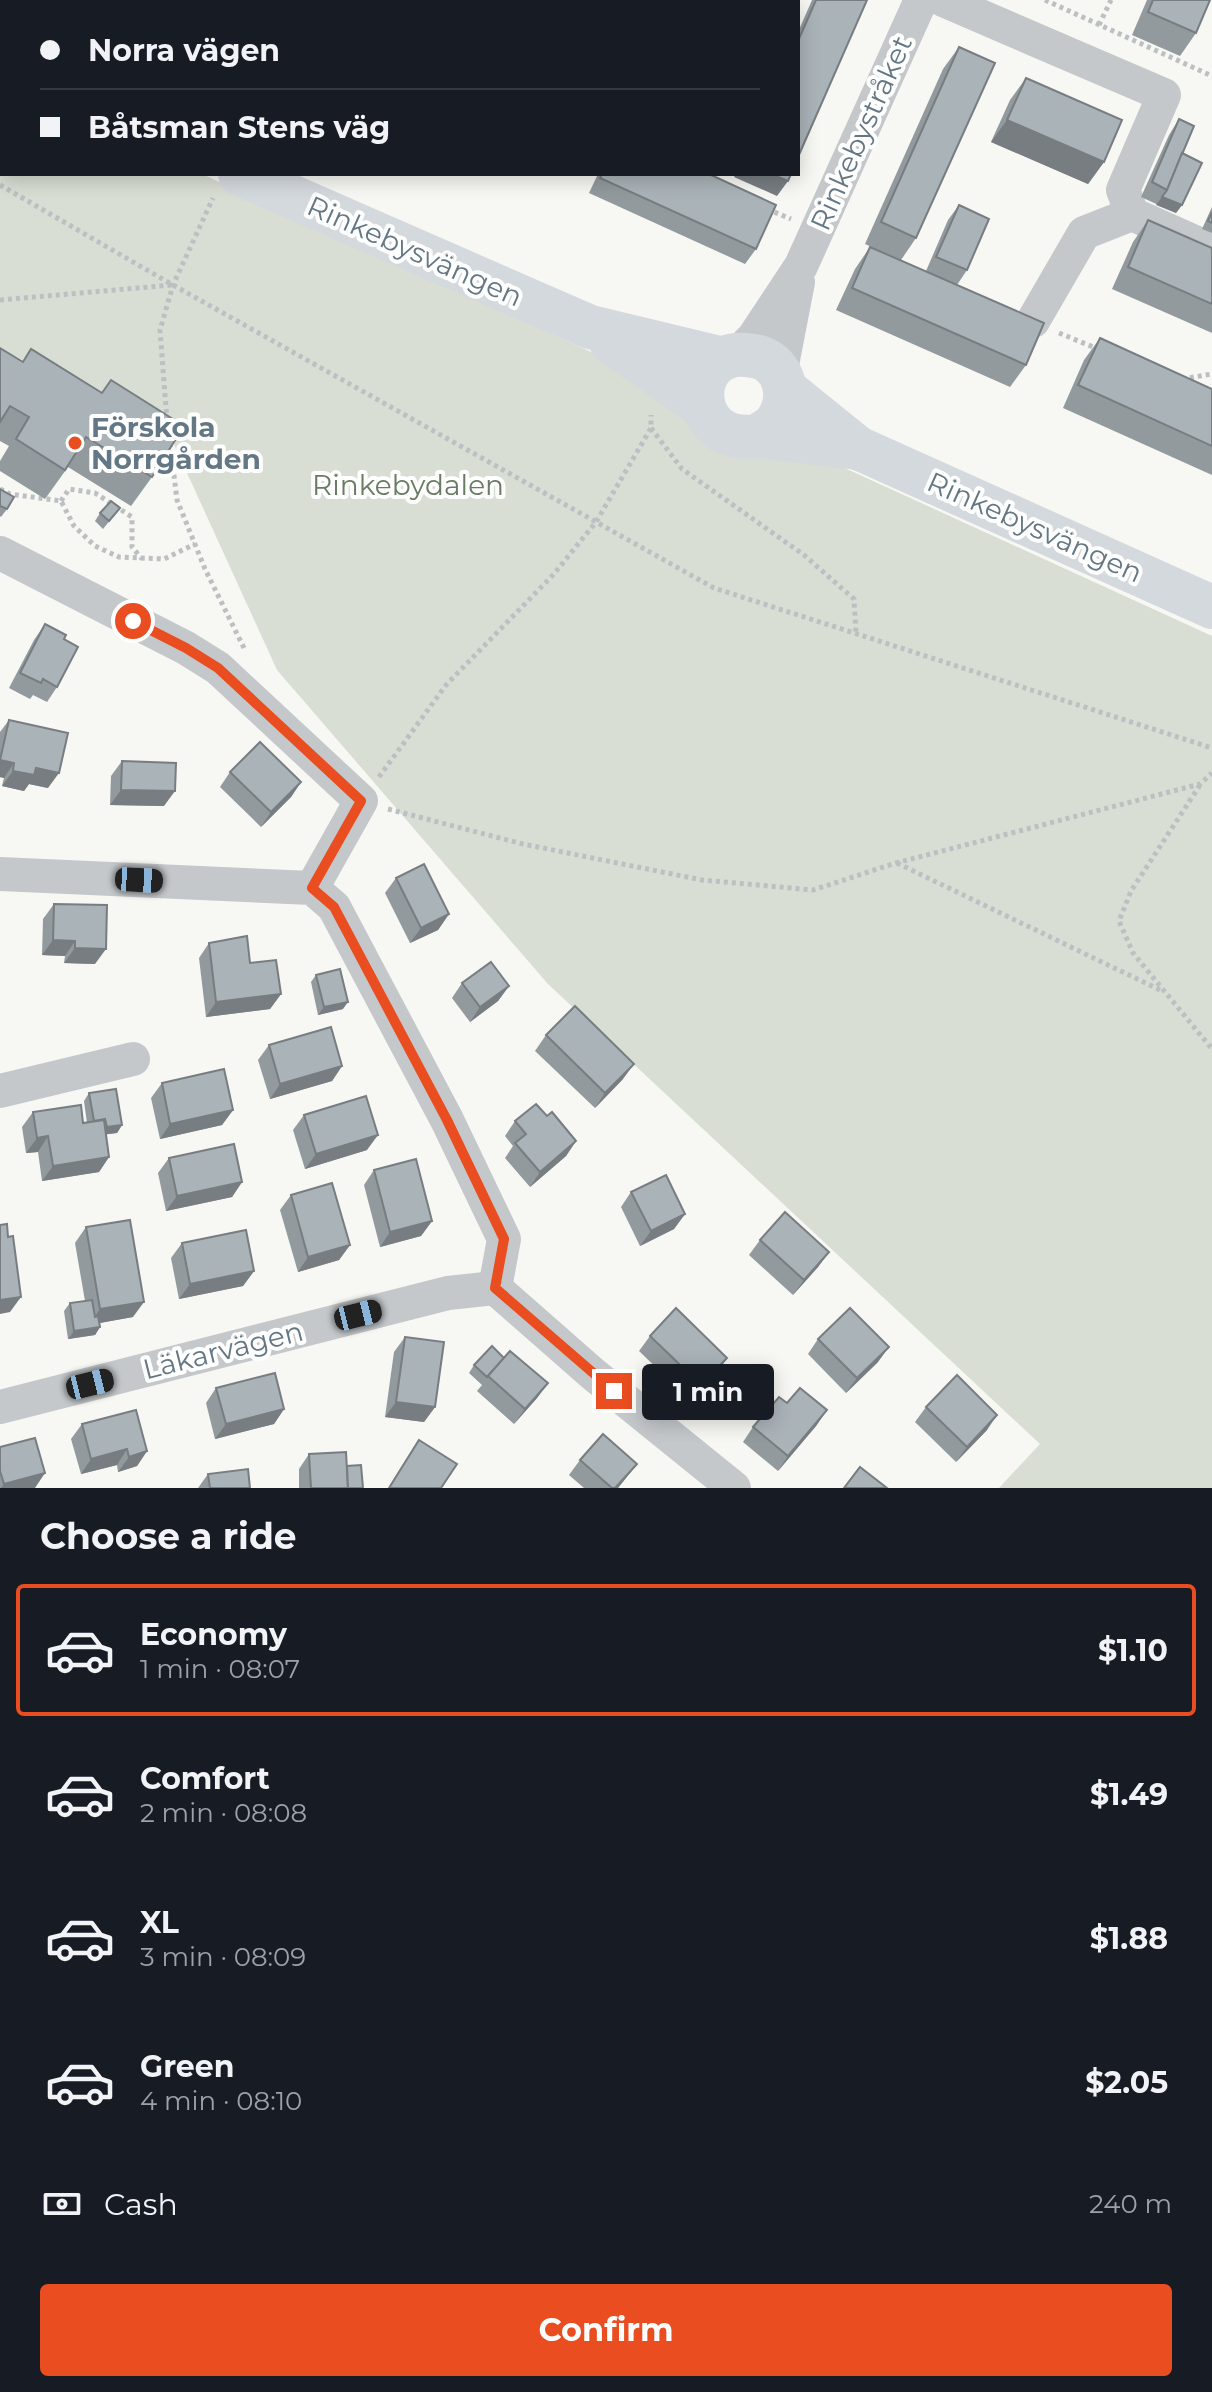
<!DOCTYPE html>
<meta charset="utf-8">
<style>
body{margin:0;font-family:Montserrat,sans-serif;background:#20242c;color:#f1f3f6;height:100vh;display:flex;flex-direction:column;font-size:30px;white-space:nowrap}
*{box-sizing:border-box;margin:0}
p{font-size:26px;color:#9ea1a6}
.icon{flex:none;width:44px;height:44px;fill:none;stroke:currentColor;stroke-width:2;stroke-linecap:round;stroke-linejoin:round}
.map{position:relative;height:1488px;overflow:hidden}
.details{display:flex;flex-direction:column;background:#171b24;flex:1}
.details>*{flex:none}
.hud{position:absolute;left:0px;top:0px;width:800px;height:176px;box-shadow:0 4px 20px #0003;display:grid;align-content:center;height:176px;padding:0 40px;background:#171b24}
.end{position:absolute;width:36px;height:36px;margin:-18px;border:10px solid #e94d20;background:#fff;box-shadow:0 0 0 4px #fff}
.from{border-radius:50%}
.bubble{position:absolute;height:56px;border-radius:8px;background:#171b24;box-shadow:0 4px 20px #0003;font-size:26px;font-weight:700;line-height:56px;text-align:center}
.car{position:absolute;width:24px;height:48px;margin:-24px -12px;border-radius:10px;box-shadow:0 0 6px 2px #0007;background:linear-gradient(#222 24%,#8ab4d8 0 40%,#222 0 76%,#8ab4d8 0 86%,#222 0)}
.hud b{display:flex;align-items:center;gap:28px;height:76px;font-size:30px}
.hud b+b{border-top:2px solid #363941}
.hud i{width:20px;height:20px;background:#f1f3f6}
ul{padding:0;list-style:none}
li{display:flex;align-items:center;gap:24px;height:132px;margin:0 16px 12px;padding:0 24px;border:4px solid transparent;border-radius:8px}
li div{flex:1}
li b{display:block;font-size:30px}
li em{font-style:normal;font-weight:700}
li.active{border-color:#e94d20}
li>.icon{width:72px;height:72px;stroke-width:1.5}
h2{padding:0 40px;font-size:36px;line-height:96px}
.pay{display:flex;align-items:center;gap:20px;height:88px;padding:0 40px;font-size:30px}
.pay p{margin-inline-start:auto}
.action{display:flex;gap:16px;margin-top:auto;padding:16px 40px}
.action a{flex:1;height:92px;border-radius:8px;background:#e94d20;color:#fff;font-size:32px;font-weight:700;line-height:92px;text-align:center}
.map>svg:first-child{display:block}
.green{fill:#d8ded4}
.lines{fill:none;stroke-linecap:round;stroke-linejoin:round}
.path{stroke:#bdc0c2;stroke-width:5;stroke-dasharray:4 4;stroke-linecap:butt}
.street{stroke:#c4c8cb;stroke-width:34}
.secondary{stroke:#d4d9dd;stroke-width:44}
.wall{fill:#929a9e}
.shaded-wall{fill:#777d81}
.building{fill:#aab3b8;stroke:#777d81;stroke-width:2}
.route{stroke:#e94d20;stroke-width:10}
.poi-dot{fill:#e94d20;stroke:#fff;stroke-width:3}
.labels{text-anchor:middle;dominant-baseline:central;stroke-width:8;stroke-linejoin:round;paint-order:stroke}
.street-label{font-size:28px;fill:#647785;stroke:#fff}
.poi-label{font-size:28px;font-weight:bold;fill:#647785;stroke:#fff;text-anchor:start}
.park-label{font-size:28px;fill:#697c63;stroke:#fff}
</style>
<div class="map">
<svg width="1212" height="1488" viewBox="0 0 1212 1488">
<rect width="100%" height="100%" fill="#f7f7f3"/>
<polygon class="green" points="0,82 2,174 202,174 1212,636 1212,1488 999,1488 1040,1444 548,984 277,670 172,440 0,348"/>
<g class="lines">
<g class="path">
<polyline points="1045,0 1212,76"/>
<polyline points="294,2 295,0"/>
<polyline points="443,2 444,0"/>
<polyline points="634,2 635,0"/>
<polyline points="770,2 771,0"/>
<polyline points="1099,25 1111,0"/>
<polyline points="0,185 173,285 714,588 1212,748"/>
<polyline points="767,209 791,219"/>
<polyline points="0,300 172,285"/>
<polyline points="1059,333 1098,349"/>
<polyline points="1182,379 1212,374"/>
<polyline points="167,421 160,330 173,285 213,198"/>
<polyline points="651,428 682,469 804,555 854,599 856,633"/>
<polyline points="170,443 177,500 205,569 245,650"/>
<polyline points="0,489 10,494 61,501 74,526 95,546 119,557 164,559 195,544"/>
<polyline points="61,501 69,489 95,493 132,517 132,547 142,559"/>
<polyline points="379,777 446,685 553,575 596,522 651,428 651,415"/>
<polyline points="1200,785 1131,891 1119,921 1133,953 1212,1049"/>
<polyline points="388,809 523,844 702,880 813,890 896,863 1200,784 1212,773"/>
<polyline points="897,863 1162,991"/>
</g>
<g class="street">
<polyline points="943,0 1164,95 1123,190 1132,214 1212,250"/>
<polyline points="1033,321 1084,233 1132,214"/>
<polyline points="737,354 754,337 801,266 921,0"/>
<polyline points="780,375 798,282"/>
<polyline points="0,553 186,648 218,668 361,801 312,888"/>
<polyline points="0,874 312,888 334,907 447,1120 504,1239 495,1288 593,1374 734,1488"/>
<polyline points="0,1091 133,1059"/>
<polyline points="0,1407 448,1293 495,1288"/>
</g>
<g class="secondary">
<polyline points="0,59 2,60"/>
<polyline points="240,174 590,327 723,359"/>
<polyline points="611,342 702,406"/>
<polyline points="785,389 858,448 1212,607"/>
<path d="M757,436C764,432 772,428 776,422C790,404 788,375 769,362C761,356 754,356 746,355C687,349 685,446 757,436L858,448"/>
</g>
</g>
<g class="wall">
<polygon points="148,0 238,0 237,2 153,2"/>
<polygon points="483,0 627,0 626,2 487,2"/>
<polygon points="812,0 867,0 798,157 798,32"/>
<polygon points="1147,0 1210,0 1196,33 1180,56 1132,35"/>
<polygon points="959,47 916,238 901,260 865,244 943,69"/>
<polygon points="1026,78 1104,162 1088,184 991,142 1010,100"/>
<polygon points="1179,119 1182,153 1182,205 1176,213 1141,197 1169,135"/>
<polygon points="598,174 709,174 756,249 745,264 589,193"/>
<polygon points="959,205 967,270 957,285 1026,365 1010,387 836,310 855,269 870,247 926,271 948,220"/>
<polygon points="1212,207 1212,233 1202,229"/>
<polygon points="1148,220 1212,248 1212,333 1112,289 1133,242"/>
<polygon points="1100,338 1212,389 1212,475 1063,408 1084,360"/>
<polygon points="0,348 23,362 31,349 102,393 111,380 152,477 131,506 68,467 45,499 0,471 0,461 9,446 0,441"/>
<polygon points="0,489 7,509 1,517 0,516"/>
<polygon points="120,508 103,529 95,521 100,513"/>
<polygon points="45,624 64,639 57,687 47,702 33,695 30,699 9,688 34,640"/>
<polygon points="9,720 48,788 29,784 24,791 2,786 4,778 0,777 0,732"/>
<polygon points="122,761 164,806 110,805 111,776"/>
<polygon points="230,772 301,782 291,797 261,827 220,787"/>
<polygon points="396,878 449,914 438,930 410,943 385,893"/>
<polygon points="54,904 95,964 64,963 65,956 42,955 43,919"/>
<polygon points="209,943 250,963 281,994 270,1009 206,1017 199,958"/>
<polygon points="316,975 343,1009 318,1015 311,982"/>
<polygon points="462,983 509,986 498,1001 470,1022 452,998"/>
<polygon points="546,1035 623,1079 595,1108 535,1051"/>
<polygon points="269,1045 342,1066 332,1081 270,1099 258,1060"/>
<polygon points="162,1083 233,1110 222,1125 160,1139 151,1098"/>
<polygon points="89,1093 122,1125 117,1133 106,1134 109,1157 99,1172 42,1181 38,1152 26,1153 22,1127 33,1112 83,1123 87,1123 84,1101"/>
<polygon points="304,1115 367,1150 305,1169 293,1130"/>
<polygon points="547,1116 576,1141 566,1156 530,1187 505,1158 513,1146 505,1136 515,1121"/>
<polygon points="169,1158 242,1182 232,1197 166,1211 158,1173"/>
<polygon points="374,1170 432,1221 421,1236 380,1247 364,1185"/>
<polygon points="631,1192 685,1214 674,1229 640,1246 621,1207"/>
<polygon points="291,1195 350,1245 339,1260 298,1272 280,1210"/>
<polygon points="86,1227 133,1317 99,1323 100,1327 95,1335 68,1339 64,1311 70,1303 85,1301 75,1243"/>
<polygon points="760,1240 829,1252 818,1267 793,1295 749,1255"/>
<polygon points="182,1243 254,1271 243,1286 179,1299 171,1258"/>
<polygon points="650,1336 717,1373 690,1400 639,1351"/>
<polygon points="405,1337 435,1407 424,1422 385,1417 394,1352"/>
<polygon points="818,1339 878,1362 846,1393 808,1354"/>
<polygon points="504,1358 548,1383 537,1398 514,1424 477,1391 482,1385 469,1373 474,1365"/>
<polygon points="216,1388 284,1409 274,1424 215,1439 206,1403"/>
<polygon points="787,1403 827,1410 816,1426 778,1471 743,1442 753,1427"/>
<polygon points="926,1407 987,1430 956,1462 915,1422"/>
<polygon points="82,1424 147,1451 137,1466 118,1472 117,1465 81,1474 71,1439"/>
<polygon points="0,1447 35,1488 0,1488"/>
<polygon points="309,1454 347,1466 363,1488 299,1488 299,1469"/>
<polygon points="580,1460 637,1464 618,1488 584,1488 569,1475"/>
<polygon points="208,1474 250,1488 198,1488"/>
</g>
<g class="shaded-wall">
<polygon points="1007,120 1104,162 1088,184 991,142"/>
<polygon points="736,174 771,174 788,181 777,196 734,177"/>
<polygon points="1162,197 1182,205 1176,213 1156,205"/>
<polygon points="0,760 14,763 4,778 0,777"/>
<polygon points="36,768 59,773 48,788 29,784 24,791 2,786 13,771"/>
<polygon points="301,782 291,797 261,827 271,812"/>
<polygon points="121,790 175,791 164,806 110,805"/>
<polygon points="449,914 438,930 410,943 421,928"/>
<polygon points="53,940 75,941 65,956 42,955"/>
<polygon points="75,948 106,949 95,964 64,963"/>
<polygon points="509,986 498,1001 470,1022 480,1007"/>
<polygon points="281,994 270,1009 206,1017 216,1002"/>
<polygon points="348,1002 343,1009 318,1015 324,1007"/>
<polygon points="634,1064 623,1079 595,1108 605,1093"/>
<polygon points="342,1066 332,1081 270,1099 280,1084"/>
<polygon points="233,1110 222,1125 160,1139 170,1124"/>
<polygon points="122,1125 117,1133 101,1135 107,1127"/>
<polygon points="378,1135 367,1150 305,1169 316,1154"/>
<polygon points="48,1136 38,1152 26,1153 37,1138"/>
<polygon points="576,1141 566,1156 530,1187 540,1172"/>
<polygon points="109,1157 99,1172 42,1181 53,1166"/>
<polygon points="242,1182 232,1197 166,1211 177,1196"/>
<polygon points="685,1214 674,1229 640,1246 651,1231"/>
<polygon points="432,1221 421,1236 380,1247 390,1232"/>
<polygon points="350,1245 339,1260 298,1272 308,1257"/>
<polygon points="829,1252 818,1267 793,1295 804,1280"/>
<polygon points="254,1271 243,1286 179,1299 190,1284"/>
<polygon points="21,1297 10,1312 0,1314 0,1300"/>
<polygon points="144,1302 133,1317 89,1325 100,1309"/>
<polygon points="100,1327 95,1335 68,1339 74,1331"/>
<polygon points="889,1347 878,1362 846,1393 857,1378"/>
<polygon points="727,1358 717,1373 690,1400 701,1385"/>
<polygon points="548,1383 537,1398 514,1424 525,1409"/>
<polygon points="396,1402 435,1407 424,1422 385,1417"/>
<polygon points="284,1409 274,1424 215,1439 226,1424"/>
<polygon points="827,1410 816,1426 778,1471 788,1456"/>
<polygon points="997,1415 987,1430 956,1462 967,1447"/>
<polygon points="127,1449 117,1465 81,1474 91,1459"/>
<polygon points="147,1451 137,1466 118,1472 129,1457"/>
<polygon points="637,1464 618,1488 615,1488"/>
<polygon points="45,1473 35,1488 1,1488 4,1484"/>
</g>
<g class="building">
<polygon points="215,0 238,0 237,2 219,2"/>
<polygon points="323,0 344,0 349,2 322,2"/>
<polygon points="548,0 627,0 626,2 552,2"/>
<polygon points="816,0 867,0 798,157 798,41"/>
<polygon points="1153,0 1210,0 1196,33 1148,12"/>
<polygon points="959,47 995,63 916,238 881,222"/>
<polygon points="1026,78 1122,120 1104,162 1007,120"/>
<polygon points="1179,119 1194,126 1167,190 1152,182"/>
<polygon points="1182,153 1202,163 1182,205 1162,197 1167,190"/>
<polygon points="602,174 709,174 776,205 756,249 600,178"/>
<polygon points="771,174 791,174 788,181"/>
<polygon points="959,205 989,219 967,270 936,257"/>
<polygon points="1212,212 1212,223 1208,221"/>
<polygon points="1148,220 1212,248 1212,304 1128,267"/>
<polygon points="870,247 1044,323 1026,365 852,288"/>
<polygon points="1100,338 1212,389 1212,446 1078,385"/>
<polygon points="0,348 23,362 31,349 102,393 111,380 184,426 152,477 86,437 65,470 16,439 29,417 10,406 0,422"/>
<polygon points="0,489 14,497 7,509 0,506"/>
<polygon points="111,501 120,508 109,521 100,513"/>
<polygon points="45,624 66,635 64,639 78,647 57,687 43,679 41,683 20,673"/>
<polygon points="9,720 68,733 59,773 36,768 34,775 13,771 14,763 0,760"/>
<polygon points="260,742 301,782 271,812 230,772"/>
<polygon points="122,761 176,763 175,791 121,790"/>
<polygon points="424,864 449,914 421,928 396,878"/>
<polygon points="54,904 107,905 106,949 75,948 75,941 53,940"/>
<polygon points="247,936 250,963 276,960 281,994 216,1002 209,943"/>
<polygon points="491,962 509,986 480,1007 462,983"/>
<polygon points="340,969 348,1002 324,1007 316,975"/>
<polygon points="575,1006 634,1064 605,1093 546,1035"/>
<polygon points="331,1027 342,1066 280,1084 269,1045"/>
<polygon points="224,1069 233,1110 170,1124 162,1083"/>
<polygon points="116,1089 122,1125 107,1127 105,1119 94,1121 89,1093"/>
<polygon points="366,1096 378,1135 316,1154 304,1115"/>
<polygon points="536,1104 547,1116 552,1112 576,1141 540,1172 515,1143 526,1134 515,1121"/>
<polygon points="81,1105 83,1123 104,1120 109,1157 53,1166 48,1136 37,1138 33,1112"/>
<polygon points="234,1144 242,1182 177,1196 169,1158"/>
<polygon points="416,1159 432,1221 390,1232 374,1170"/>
<polygon points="666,1175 685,1214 651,1231 631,1192"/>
<polygon points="332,1183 350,1245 308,1257 291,1195"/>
<polygon points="785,1212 829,1252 804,1280 760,1240"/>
<polygon points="130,1220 144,1302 100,1309 86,1227"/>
<polygon points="7,1224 8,1237 13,1236 21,1297 0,1300 0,1225"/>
<polygon points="246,1230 254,1271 190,1284 182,1243"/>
<polygon points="92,1300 95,1317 98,1316 100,1327 74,1331 70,1303"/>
<polygon points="676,1308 727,1358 701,1385 650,1336"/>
<polygon points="850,1308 889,1347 857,1378 818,1339"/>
<polygon points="405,1337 444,1342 435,1407 396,1402"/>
<polygon points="492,1346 504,1358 487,1377 474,1365"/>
<polygon points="510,1351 548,1383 525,1409 488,1376"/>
<polygon points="275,1373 284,1409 226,1424 216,1388"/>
<polygon points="957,1375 997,1415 967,1447 926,1407"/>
<polygon points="800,1388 827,1410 788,1456 753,1427 779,1397 787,1403"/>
<polygon points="136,1410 147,1451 129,1457 127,1449 91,1459 82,1424"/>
<polygon points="603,1434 637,1464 615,1488 612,1488 580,1460"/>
<polygon points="35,1438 45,1473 4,1484 0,1471 0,1447"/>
<polygon points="419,1440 457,1464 441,1488 389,1488"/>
<polygon points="346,1452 348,1488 311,1488 309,1454"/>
<polygon points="361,1465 363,1488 348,1488 347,1466"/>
<polygon points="860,1467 887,1488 844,1488"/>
<polygon points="248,1469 250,1488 210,1488 208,1474"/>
</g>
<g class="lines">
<polyline class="route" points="133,621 186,648 218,668 361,801 312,888 334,907 447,1120 504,1239 495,1288 614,1391"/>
</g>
<circle class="poi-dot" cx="75" cy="443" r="8"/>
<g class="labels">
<g class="street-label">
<text transform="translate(861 133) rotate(-66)">Rinkebystråket</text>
<text transform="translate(415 251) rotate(24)">Rinkebysvängen</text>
<text transform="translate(1035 527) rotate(24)">Rinkebysvängen</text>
<text transform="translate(223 1350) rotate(-14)">Läkarvägen</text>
</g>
<g class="poi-label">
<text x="91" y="427">Förskola<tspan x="91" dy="32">Norrgården</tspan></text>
</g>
<g class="park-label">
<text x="408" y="485">Rinkebydalen</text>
</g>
</g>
</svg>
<i class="end from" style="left:133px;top:621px"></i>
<i class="end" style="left:614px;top:1391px"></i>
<div class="bubble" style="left:642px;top:1364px;width:132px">1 min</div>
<i class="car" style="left:139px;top:880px;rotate:93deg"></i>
<i class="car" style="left:358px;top:1315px;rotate:76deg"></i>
<i class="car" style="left:90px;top:1384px;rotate:76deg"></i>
<div class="hud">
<b><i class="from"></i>Norra vägen</b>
<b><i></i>Båtsman Stens väg</b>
</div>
</div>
<section class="details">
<h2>Choose a ride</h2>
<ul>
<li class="active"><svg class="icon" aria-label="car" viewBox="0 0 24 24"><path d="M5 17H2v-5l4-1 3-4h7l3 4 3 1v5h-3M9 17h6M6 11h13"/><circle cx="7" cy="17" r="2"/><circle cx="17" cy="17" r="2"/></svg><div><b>Economy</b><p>1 min · 08:07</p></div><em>$1.10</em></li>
<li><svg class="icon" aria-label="car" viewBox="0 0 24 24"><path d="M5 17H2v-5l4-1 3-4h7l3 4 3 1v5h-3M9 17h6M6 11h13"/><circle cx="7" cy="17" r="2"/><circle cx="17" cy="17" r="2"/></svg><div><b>Comfort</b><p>2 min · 08:08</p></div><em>$1.49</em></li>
<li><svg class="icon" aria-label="car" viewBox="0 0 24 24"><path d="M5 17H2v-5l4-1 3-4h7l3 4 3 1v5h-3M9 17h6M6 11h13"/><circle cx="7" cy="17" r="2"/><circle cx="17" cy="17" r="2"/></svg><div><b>XL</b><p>3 min · 08:09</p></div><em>$1.88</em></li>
<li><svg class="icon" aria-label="car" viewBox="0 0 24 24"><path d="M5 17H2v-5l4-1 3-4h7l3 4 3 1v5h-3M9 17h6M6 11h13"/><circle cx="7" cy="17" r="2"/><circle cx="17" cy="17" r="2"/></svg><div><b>Green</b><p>4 min · 08:10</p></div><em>$2.05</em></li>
</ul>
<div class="pay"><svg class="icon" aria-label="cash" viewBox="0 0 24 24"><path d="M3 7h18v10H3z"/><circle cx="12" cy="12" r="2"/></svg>Cash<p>240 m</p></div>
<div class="action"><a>Confirm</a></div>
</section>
